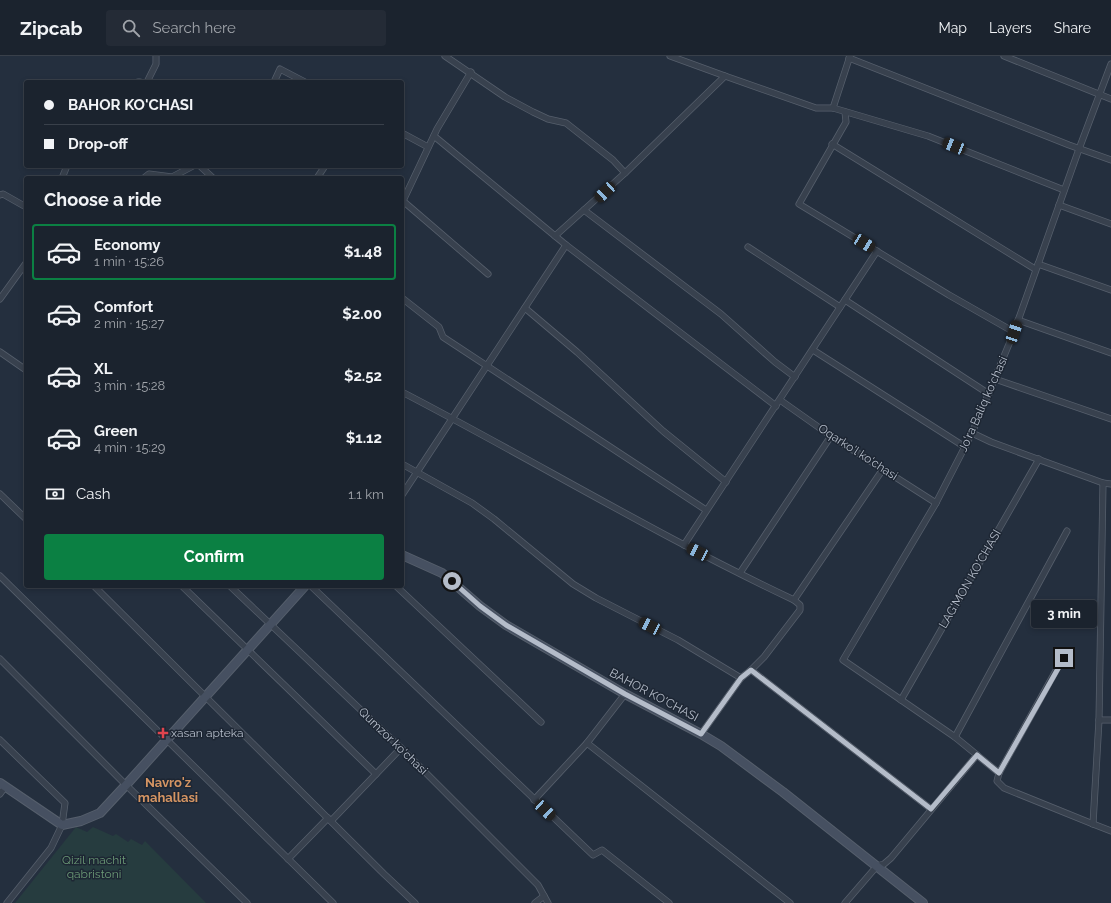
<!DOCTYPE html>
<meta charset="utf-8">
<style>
body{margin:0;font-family:Raleway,sans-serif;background:#242b36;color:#f1f3f6;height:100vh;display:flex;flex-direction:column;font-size:15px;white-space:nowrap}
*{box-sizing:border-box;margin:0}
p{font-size:13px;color:#a0a4aa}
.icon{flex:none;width:22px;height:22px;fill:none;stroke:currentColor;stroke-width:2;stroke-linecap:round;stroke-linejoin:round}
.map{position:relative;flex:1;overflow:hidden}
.side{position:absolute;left:24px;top:120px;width:380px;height:412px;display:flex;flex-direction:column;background:#1b232e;border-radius:4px;box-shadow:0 2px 6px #0003,0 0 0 1px #39404a}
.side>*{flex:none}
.hud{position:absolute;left:24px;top:24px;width:380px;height:88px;border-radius:4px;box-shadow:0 2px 6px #0003,0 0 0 1px #39404a;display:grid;align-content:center;height:88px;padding:0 20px;background:#1b232e}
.end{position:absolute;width:18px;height:18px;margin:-9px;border:5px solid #b4bcc9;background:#111;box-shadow:0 0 0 2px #111}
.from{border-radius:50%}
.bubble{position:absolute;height:28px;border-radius:4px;background:#1b232e;box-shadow:0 2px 6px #0003,0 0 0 1px #39404a;font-size:13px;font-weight:700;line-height:28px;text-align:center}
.car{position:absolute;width:12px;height:24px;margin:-12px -6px;border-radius:5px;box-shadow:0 0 3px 1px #0007;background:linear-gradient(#222 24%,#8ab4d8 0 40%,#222 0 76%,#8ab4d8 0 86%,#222 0)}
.hud b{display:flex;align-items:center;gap:14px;height:38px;font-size:15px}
.hud b+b{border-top:1px solid #39404a}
.hud i{width:10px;height:10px;background:#f1f3f6}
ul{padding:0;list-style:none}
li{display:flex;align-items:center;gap:12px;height:56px;margin:0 8px 6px;padding:0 12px;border:2px solid transparent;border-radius:4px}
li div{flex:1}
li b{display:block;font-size:15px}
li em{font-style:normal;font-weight:700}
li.on{border-color:#0b8043}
li>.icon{width:36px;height:36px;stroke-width:1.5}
h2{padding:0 20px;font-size:18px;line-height:48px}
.pay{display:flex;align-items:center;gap:10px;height:44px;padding:0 20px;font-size:15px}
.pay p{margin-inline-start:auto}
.action{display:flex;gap:8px;margin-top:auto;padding:8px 20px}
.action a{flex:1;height:46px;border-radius:4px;background:#0b8043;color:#fff;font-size:16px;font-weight:700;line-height:46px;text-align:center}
header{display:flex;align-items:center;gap:24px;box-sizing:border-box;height:56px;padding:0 20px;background:#1b232e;border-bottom:1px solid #39404a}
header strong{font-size:19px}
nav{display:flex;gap:22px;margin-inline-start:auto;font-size:14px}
.search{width:280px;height:36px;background:#242b36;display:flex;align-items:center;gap:10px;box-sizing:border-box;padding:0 14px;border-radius:4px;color:#a0a4aa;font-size:15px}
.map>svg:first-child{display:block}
.green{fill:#263c3f}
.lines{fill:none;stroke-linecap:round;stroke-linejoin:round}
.street-casing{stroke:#565f6c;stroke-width:7}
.secondary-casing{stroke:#565f6c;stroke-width:10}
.street{stroke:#38414e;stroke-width:5.5}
.secondary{stroke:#465061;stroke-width:8}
.route{stroke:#b4bcc9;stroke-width:5}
.health-dot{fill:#e0444e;stroke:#1d2633;stroke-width:1.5}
.labels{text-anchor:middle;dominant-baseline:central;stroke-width:3;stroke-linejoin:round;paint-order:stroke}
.street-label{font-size:12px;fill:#b4bcc9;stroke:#1d2633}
.poi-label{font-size:12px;fill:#b4bcc9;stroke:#1d2633;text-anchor:start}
.park-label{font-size:12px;fill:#6b9a76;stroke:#1d2633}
.neighbourhood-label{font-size:13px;font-weight:bold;fill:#d59563;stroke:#1d2633}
</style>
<header>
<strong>Zipcab</strong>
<div class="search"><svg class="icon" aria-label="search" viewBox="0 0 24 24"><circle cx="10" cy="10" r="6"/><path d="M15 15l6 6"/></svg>Search here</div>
<nav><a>Map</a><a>Layers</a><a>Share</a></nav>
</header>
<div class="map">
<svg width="1111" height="847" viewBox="0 0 1111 847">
<rect width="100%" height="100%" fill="#242f3e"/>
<polygon class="green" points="76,771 87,776 93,771 113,780 116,778 128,786 131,783 142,789 145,785 206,847 15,847"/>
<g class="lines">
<defs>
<g id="street">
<polyline points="445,0 505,41 533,56 548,63 566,67 613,104 625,117"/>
<polyline points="670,0 725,20"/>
<polyline points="1004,0 1111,43"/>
<polyline points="849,2 1069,89 1111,104"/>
<polyline points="138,26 140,26"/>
<polyline points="147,26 156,8 156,0"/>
<polyline points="274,26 280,13 305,26"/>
<polyline points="833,52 850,0"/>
<polyline points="845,56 846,66 799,148 949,239 1014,276"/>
<polyline points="402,77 428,91"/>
<polyline points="434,80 566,189 776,350"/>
<polyline points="832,88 1035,213"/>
<polyline points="200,110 213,122"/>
<polyline points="62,122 67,110"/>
<polyline points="144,122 149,118 172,121 193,110"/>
<polyline points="317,122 325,110"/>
<polyline points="0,139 3,138 26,151"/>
<polyline points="403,145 488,218"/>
<polyline points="402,147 437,73 471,16"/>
<polyline points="1059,149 1111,168"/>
<polyline points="584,154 721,258 775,306 795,321"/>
<polyline points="555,180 625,117 725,20 816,52 833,52 928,80 1064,134"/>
<polyline points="748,191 840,251"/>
<polyline points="1038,208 1111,234"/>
<polyline points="402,242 439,271 443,281 706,454"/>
<polyline points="0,243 26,207"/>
<polyline points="845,244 989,338"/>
<polyline points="525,252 577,296 663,375 726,426"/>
<polyline points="1018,264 1111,297"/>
<polyline points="813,294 965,391"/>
<polyline points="0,296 26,314"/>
<polyline points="995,323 1111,363"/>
<path d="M402,336C533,404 660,481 794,544L800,549V554L764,601L751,614L741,622L701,678"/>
<polyline points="780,344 831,380 936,447"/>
<polyline points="972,377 991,386 1103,427 1111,428"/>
<polyline points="402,408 472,447 494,463 573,528 596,542 678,584 741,622"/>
<polyline points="1103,427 1099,664 1111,664"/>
<polyline points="0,438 26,463"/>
<polyline points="402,439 566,189"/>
<polyline points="684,489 877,195"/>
<polyline points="740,517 831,380"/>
<polyline points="0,520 333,847"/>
<polyline points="94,530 384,818 415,847"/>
<polyline points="182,530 376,718"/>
<polyline points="230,530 401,692 538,829 548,847"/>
<polyline points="311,530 593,799 602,794 669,847"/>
<polyline points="396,530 541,666"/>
<polyline points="794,544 883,413"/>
<polyline points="1063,602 999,717 997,725 1004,732 1093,768 1111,775"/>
<polyline points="0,603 126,729 247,847"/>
<polyline points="751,614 931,753"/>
<polyline points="901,644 1039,403"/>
<polyline points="955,681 1067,475"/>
<polyline points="0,684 65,747 62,769 51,792 7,847"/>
<polyline points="587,687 790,847"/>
<polyline points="999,717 955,681 843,604 936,447 972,377 1014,276 1079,93 1111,8"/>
<polyline points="0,738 5,731"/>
<polyline points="534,744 587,687 625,638"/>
<polyline points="331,765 401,692"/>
<polyline points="1093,768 1099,664"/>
<polyline points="288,803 328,762"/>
<polyline points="535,847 544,840"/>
<polyline points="845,847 877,810 884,808 891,802 977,699"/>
</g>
<g id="secondary">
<polyline points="402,499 442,517 480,550 506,569 625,638 701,678 721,690 783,736 923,847"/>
<polyline points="0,727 62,769 81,765 100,757 126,729 305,530"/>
</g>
</defs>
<use href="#street" class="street-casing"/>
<use href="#secondary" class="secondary-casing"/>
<use href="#street" class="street"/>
<use href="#secondary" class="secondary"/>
</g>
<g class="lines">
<polyline class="route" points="452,525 480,550 506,569 625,638 701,678 741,622 751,614 931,753 977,699 999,717 1064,602"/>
</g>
<path class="health-dot" d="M161 671h4v4h4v4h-4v4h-4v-4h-4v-4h4z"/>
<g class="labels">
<g class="street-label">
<text transform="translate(983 348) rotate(-66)">Jo'ra Baliq ko'chasi</text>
<text transform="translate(858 396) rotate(33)">Oqarko'l ko'chasi</text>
<text transform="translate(970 523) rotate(-60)">LAG'MON KO'CHASI</text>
<text transform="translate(654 639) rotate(28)">BAHOR KO'CHASI</text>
<text transform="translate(393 685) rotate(44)">Qumzor ko'chasi</text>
</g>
<g class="poi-label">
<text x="171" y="677">xasan apteka</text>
</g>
<g class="park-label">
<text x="94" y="804">Qizil machit<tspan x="94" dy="14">qabristoni</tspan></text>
</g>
<g class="neighbourhood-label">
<text x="168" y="726">Navro'z<tspan x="168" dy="15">mahallasi</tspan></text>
</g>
</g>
</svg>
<i class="end from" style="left:452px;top:525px"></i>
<i class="end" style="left:1064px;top:602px"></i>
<div class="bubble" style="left:1031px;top:544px;width:66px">3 min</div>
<i class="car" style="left:954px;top:90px;rotate:292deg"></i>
<i class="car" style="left:605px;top:136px;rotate:227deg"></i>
<i class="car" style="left:864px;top:187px;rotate:121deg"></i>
<i class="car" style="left:1014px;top:276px;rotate:19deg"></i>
<i class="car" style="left:698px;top:496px;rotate:297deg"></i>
<i class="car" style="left:650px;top:570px;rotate:297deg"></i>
<i class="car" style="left:545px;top:754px;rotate:133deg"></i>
<div class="hud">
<b><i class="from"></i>BAHOR KO'CHASI</b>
<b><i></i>Drop-off</b>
</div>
<section class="side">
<h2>Choose a ride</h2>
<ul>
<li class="on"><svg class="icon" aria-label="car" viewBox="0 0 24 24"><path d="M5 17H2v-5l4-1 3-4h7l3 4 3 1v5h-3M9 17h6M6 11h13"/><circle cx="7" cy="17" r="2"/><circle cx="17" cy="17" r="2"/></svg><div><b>Economy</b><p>1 min · 15:26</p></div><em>$1.48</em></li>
<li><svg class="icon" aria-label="car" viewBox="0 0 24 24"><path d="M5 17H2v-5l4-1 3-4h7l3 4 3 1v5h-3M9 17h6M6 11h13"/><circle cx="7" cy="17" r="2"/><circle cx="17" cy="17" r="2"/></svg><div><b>Comfort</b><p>2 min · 15:27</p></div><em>$2.00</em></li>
<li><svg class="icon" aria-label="car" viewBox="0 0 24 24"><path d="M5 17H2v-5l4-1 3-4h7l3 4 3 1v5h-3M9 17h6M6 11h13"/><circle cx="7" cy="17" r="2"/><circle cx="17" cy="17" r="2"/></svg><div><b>XL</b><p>3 min · 15:28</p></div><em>$2.52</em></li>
<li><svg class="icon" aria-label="car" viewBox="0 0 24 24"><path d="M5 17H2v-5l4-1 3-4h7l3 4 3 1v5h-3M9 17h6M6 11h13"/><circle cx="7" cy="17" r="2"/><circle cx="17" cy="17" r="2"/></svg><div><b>Green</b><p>4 min · 15:29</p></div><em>$1.12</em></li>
</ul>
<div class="pay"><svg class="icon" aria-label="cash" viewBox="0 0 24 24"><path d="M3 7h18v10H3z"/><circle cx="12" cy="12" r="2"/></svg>Cash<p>1.1 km</p></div>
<div class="action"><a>Confirm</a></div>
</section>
</div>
